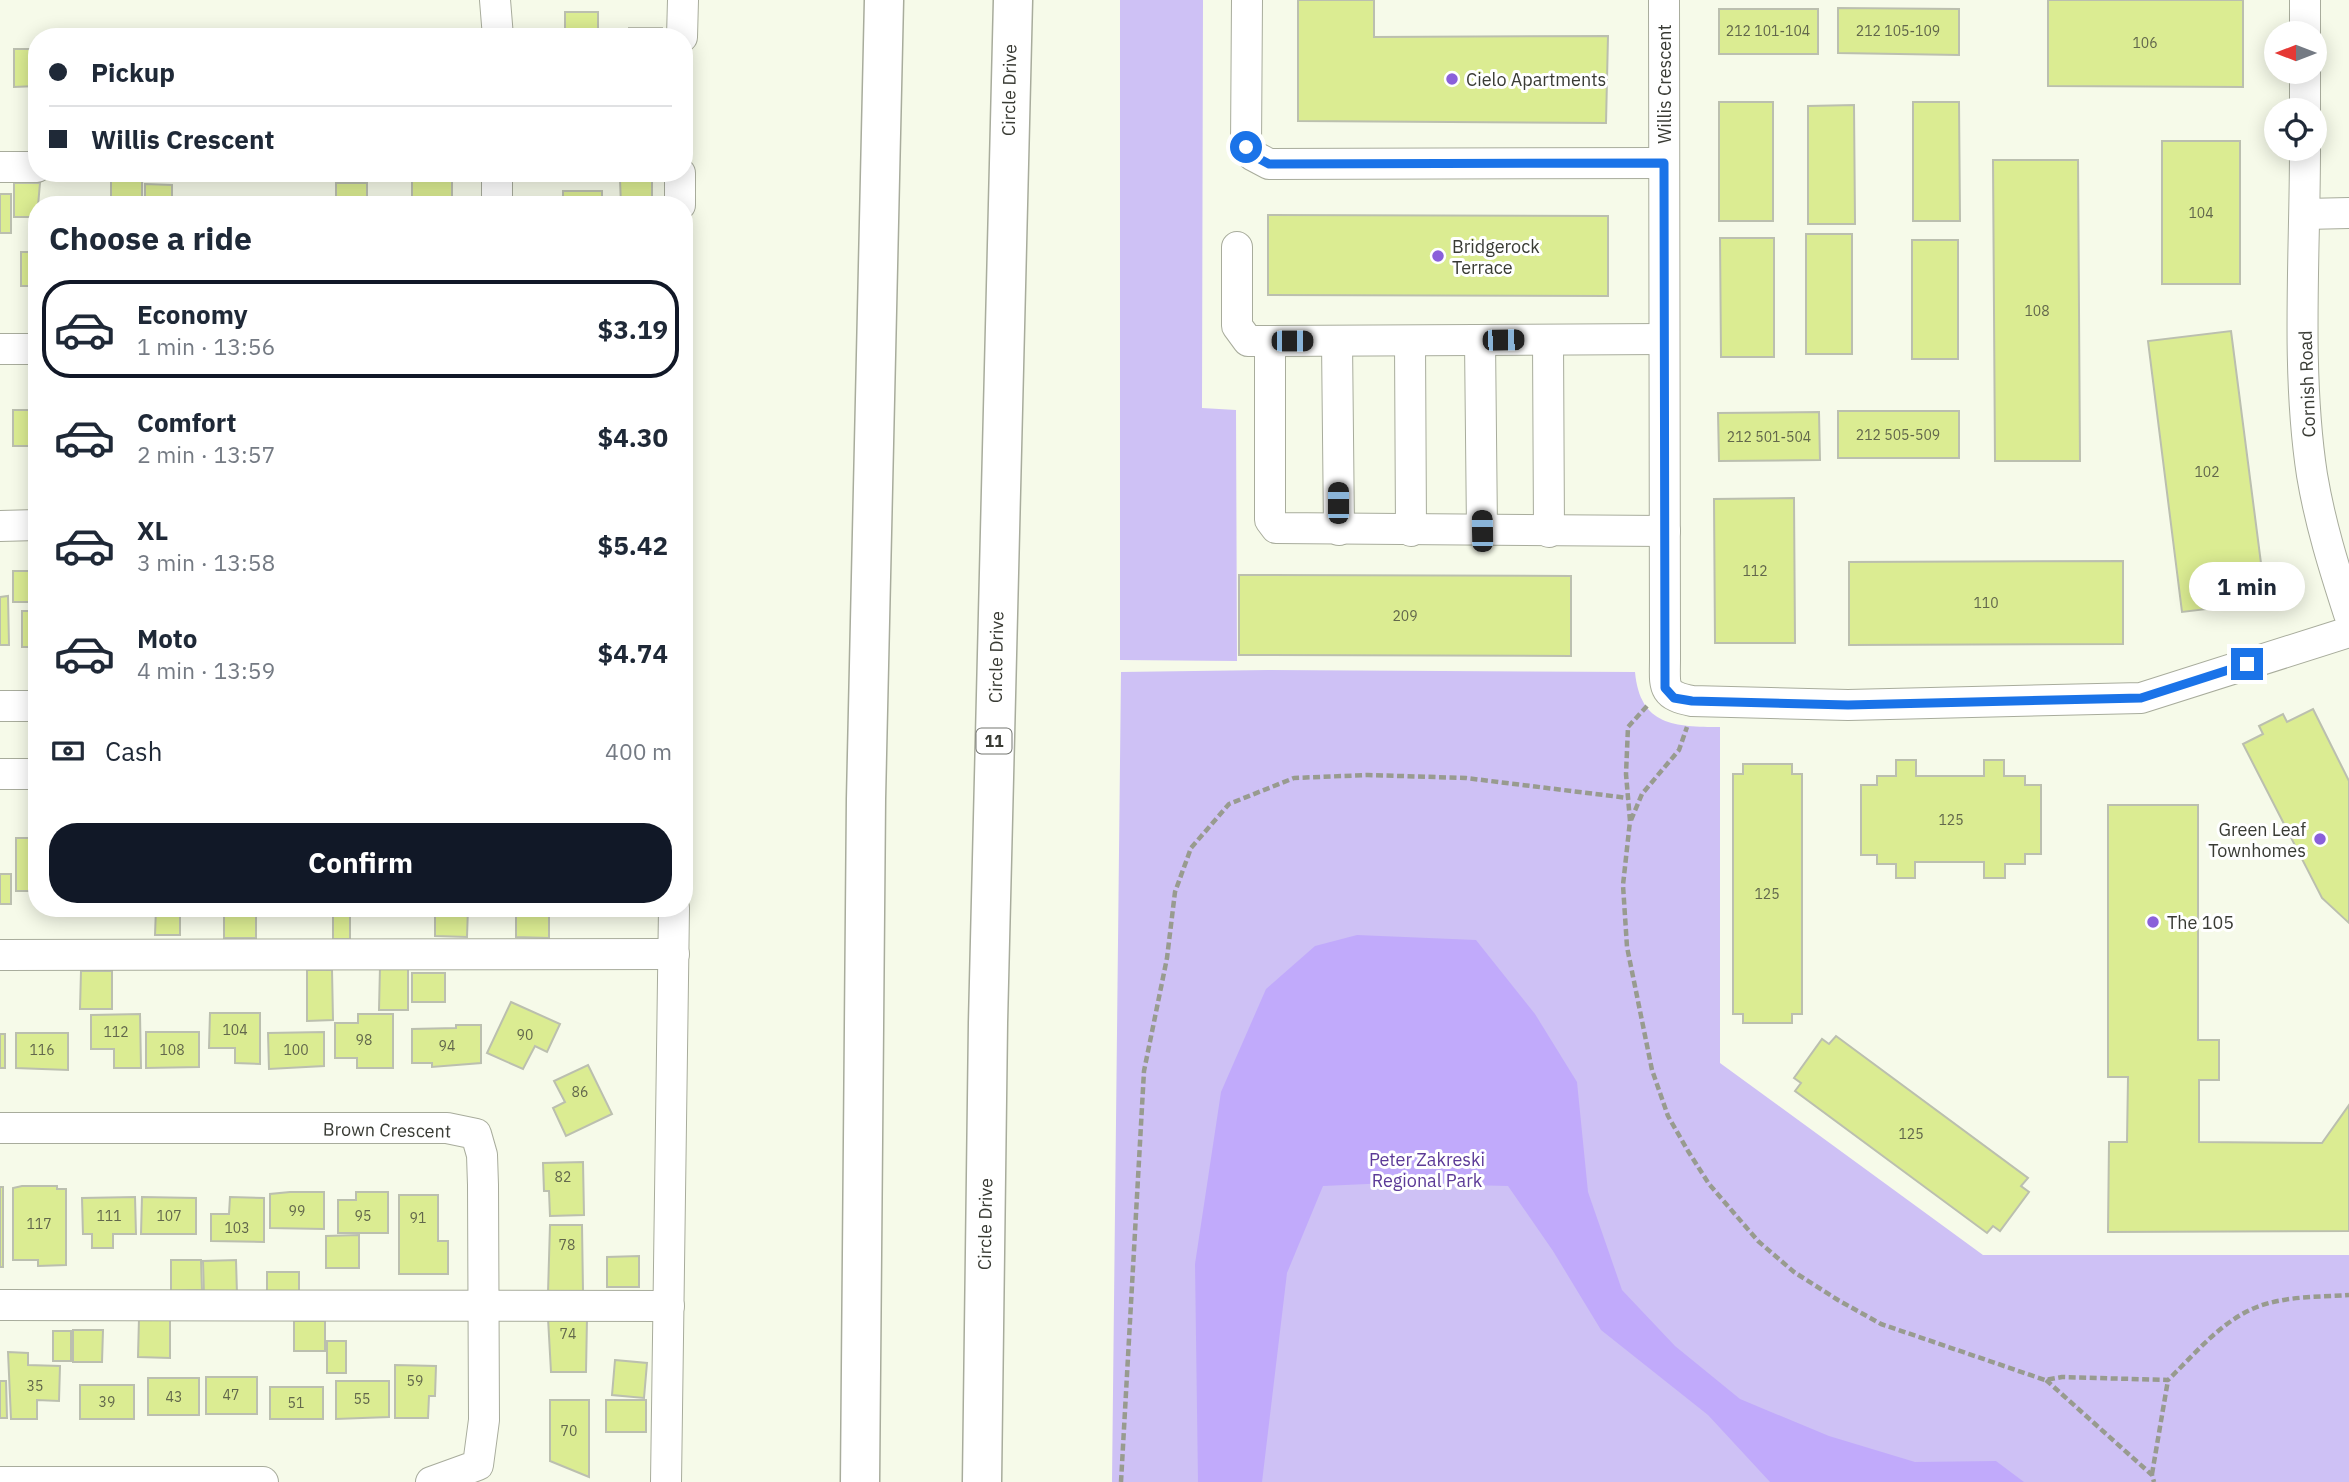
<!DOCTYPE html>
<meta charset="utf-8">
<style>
body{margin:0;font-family:"IBM Plex Sans",sans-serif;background:#f2f2f3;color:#1f2937;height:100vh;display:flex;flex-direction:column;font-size:26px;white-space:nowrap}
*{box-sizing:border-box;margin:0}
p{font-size:23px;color:#747a83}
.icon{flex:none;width:38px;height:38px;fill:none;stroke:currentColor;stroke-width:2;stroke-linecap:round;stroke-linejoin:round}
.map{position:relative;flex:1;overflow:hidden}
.side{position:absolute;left:28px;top:196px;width:665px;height:721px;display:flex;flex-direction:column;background:#fff;border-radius:28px;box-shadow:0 4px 18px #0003}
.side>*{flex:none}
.top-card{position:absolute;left:28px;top:28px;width:665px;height:154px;border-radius:28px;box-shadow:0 4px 18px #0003;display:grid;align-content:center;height:154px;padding:0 21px;background:#fff}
.needle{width:46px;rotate:270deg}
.controls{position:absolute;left:2264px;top:21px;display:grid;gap:14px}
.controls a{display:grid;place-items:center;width:63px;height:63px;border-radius:50%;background:#fff;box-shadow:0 4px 18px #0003;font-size:35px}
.end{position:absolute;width:32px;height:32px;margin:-16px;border:9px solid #1a73e8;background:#fff;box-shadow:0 0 0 4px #fff}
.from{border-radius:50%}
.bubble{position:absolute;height:49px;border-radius:24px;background:#fff;box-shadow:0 4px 18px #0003;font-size:23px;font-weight:800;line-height:49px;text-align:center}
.car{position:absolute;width:21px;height:42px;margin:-21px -10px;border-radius:9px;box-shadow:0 0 5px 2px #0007;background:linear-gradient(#222 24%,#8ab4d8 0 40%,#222 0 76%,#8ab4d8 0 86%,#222 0)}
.top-card b{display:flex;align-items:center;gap:24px;height:66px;font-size:26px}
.top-card b+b{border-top:2px solid #e0e1e3}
.top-card i{width:18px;height:18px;background:#1f2937}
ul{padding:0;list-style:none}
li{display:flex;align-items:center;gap:21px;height:98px;margin:0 14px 10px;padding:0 7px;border:4px solid transparent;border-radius:28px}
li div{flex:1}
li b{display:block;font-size:26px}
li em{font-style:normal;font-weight:800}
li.selected{border-color:#111827}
li>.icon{width:63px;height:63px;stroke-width:1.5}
h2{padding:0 21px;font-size:32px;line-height:84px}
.pay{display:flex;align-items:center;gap:18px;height:77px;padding:0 21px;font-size:26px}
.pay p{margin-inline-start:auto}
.primary-button{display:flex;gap:14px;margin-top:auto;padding:14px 21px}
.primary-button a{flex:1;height:80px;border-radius:28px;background:#111827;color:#fff;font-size:28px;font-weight:800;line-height:80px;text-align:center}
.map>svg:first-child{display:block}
.green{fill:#cec1f5}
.water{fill:#c1aafb}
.building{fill:#dbec92;stroke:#bbbfaf;stroke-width:2}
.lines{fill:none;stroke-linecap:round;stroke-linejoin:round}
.minor-casing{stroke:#a8ac9c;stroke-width:32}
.highway-casing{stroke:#a8ac9c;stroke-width:41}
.path{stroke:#989b8f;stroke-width:4.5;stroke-dasharray:7 3.5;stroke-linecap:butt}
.minor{stroke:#fff;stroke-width:30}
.highway{stroke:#fff;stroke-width:38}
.route{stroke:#1a73e8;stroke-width:9}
.poi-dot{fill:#8a60da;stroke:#fff;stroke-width:2.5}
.labels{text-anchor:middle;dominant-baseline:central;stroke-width:6;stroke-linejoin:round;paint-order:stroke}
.number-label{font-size:14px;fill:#62674c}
.shield{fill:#fff;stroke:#747671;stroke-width:2}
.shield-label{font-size:16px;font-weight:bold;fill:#393b34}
.poi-label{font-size:18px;fill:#393b34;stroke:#fff;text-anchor:start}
.street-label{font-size:18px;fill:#393b34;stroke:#fff}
.park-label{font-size:18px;fill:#5c3a97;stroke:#fff}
</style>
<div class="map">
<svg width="2349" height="1482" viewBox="0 0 2349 1482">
<rect width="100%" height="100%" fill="#f6fae9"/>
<g class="green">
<polygon points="1120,0 1203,0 1202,408 1236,410 1237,661 1120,660"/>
<path d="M1268,670L1635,672C1640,726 1675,727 1720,727V1063L1983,1255H2349V1482H1112L1121,672Z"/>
</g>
<polygon class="water" points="1357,935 1476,940 1535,1014 1577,1082 1588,1192 1622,1290 1675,1346 1740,1399 1829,1436 1915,1462 1996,1461 2024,1482 1770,1482 1708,1415 1601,1330 1553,1251 1508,1186 1389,1183 1323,1186 1287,1273 1262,1482 1198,1482 1195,1264 1221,1092 1266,989 1315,946"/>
<g class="building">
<polygon points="1298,0 1374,0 1374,37 1608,36 1606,123 1298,121"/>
<polygon points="2048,0 2243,0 2243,87 2048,86"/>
<polygon points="1838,8 1959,9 1959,55 1838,53"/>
<rect x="1719" y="9" width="99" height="45"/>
<rect x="565" y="12" width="33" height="25"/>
<rect x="629" y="28" width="33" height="9"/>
<polygon points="14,49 37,49 37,86 14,87"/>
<rect x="1719" y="102" width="54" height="119"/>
<polygon points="1913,102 1959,102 1960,221 1913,221"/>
<polygon points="1854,105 1855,224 1808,224 1808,106"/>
<rect x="2162" y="141" width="78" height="143"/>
<polygon points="1993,160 2078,160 2080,461 1995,461"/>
<polygon points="652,179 652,205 621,205 620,180"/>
<rect x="412" y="180" width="40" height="25"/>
<rect x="111" y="181" width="31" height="24"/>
<polygon points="14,183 40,183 37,217 14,217"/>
<rect x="336" y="183" width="31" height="22"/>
<polygon points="145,184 172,185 172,205 145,205"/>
<rect x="563" y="191" width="39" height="14"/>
<rect x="0" y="194" width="11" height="39"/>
<polygon points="1268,215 1608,216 1608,296 1268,295"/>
<rect x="1806" y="234" width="46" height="120"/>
<polygon points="1720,238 1774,238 1774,357 1721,357"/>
<rect x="1912" y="240" width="46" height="119"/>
<rect x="21" y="252" width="16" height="34"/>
<polygon points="2231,331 2266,602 2182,612 2148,341"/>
<polygon points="36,405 37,446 13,446 13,410 36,410"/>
<rect x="1838" y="411" width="121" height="47"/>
<polygon points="1819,412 1820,460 1719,461 1718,413"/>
<polygon points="1794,498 1795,643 1715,643 1714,499"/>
<polygon points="2123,561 2123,644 1849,645 1849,562"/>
<rect x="13" y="571" width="20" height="31"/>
<polygon points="1239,575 1571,576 1571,656 1239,655"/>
<polygon points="8,596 9,645 0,645 0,597"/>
<rect x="22" y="611" width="15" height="36"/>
<polygon points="2313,709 2349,781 2349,923 2322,898 2243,744 2263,734 2259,726 2283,714 2287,722"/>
<polygon points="1896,760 1916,760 1916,776 1984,776 1984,760 2004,760 2004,776 2025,776 2025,785 2041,785 2041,854 2025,854 2025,864 2005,864 2005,878 1984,878 1984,862 1915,862 1915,878 1896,878 1896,864 1877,864 1877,855 1861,855 1861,785 1877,785 1877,776 1896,776"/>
<polygon points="1743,764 1792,764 1792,774 1802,774 1802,1014 1792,1014 1792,1023 1743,1023 1743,1014 1733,1014 1733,774 1743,774"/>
<polygon points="2108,805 2198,805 2198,1040 2219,1040 2219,1080 2199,1080 2199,1142 2322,1143 2349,1105 2349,1231 2108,1232 2109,1142 2127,1142 2128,1077 2108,1077"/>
<rect x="16" y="838" width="21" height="53"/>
<rect x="0" y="874" width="11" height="30"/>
<polygon points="156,908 180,908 180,935 155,935"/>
<rect x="224" y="908" width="32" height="30"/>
<polygon points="435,908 468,908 467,937 435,936"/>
<polygon points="516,908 549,908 549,938 516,937"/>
<rect x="333" y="915" width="17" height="24"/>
<polygon points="380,967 408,968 408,1010 379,1010"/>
<polygon points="307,970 332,970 333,1020 307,1021"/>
<polygon points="81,971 112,971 112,1009 80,1009"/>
<rect x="412" y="973" width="33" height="29"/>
<polygon points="511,1002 560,1024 547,1052 535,1046 523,1069 487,1053"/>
<polygon points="210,1013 260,1013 260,1064 235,1063 235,1048 209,1048"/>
<polygon points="140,1014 141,1068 114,1068 114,1049 91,1049 91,1015"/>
<polygon points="358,1014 393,1014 393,1068 357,1068 357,1058 335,1058 335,1023 358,1023"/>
<polygon points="456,1025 481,1025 481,1063 432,1067 432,1063 412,1063 412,1029 456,1028"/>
<polygon points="146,1032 199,1032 199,1067 146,1068"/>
<polygon points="324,1032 324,1066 269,1069 268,1033"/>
<polygon points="16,1033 68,1033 68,1070 16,1068"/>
<rect x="0" y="1034" width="5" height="34"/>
<polygon points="1836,1036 2028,1178 2021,1186 2029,1192 2000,1231 1993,1226 1987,1233 1795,1091 1801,1083 1794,1078 1822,1039 1829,1044"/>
<polygon points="588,1065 612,1114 566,1136 553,1108 565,1102 554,1081"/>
<polygon points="583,1162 584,1215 550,1216 549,1191 544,1191 543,1163"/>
<polygon points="22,1186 57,1186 57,1189 66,1189 66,1265 38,1266 38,1260 13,1260 13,1188"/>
<rect x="0" y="1187" width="3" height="80"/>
<polygon points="290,1192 324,1192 324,1229 270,1228 270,1194"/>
<polygon points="356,1192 388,1192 388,1233 338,1233 338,1200 356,1200"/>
<polygon points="399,1195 438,1195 438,1241 448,1241 448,1274 399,1274"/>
<polygon points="135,1197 136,1234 113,1234 113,1248 92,1248 92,1234 83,1234 82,1198"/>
<polygon points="142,1197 196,1198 196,1234 141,1234"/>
<polygon points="230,1197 264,1198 264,1242 211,1241 211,1214 229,1214"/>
<polygon points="550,1225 582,1225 583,1292 548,1293"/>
<polygon points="359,1235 359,1268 326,1268 326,1236"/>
<polygon points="639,1256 639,1287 607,1287 607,1257"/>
<polygon points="171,1260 201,1260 202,1290 171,1291"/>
<polygon points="236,1260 237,1294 204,1295 203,1261"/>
<rect x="267" y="1272" width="32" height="23"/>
<polygon points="139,1318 170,1319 170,1358 138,1357"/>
<polygon points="548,1318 587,1318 586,1372 551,1372"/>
<rect x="294" y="1321" width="31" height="30"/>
<polygon points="73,1330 103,1330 102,1362 73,1362"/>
<rect x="53" y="1331" width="18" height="30"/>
<rect x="327" y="1341" width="19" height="32"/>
<polygon points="8,1352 28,1353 28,1365 60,1366 59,1401 37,1400 37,1419 11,1419"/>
<polygon points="615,1360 647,1363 644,1398 612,1395"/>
<polygon points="395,1365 436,1366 435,1396 429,1396 428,1418 395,1418"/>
<rect x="206" y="1377" width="51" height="37"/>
<rect x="148" y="1378" width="51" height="37"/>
<polygon points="0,1381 6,1381 7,1418 0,1418"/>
<polygon points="336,1381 389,1381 389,1417 336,1419"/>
<rect x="80" y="1385" width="54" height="34"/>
<rect x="270" y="1387" width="53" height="32"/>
<polygon points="550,1400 589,1400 589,1477 550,1461"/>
<rect x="606" y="1400" width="40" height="32"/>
</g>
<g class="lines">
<defs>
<g id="minor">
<polyline points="495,0 498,37"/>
<polyline points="1247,0 1246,147 1252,155 1269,164 1664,163"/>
<path d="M1664,0L1665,658C1665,686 1661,695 1692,701L1848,705L2141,698L2349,632"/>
<polyline points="2305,0 2305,33"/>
<polyline points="682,37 683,0"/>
<polyline points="2305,72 2305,110"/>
<path d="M2305,149C2305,254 2296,371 2312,475C2320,523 2334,568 2349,614"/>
<polyline points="0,167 37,167"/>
<polyline points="497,205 497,173"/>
<polyline points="680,205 680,173"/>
<polyline points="2305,214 2349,213"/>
<polyline points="1237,247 1237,326 1248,341 1270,341"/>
<polyline points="1664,339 1270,341 1270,520 1276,528 1665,531"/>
<polyline points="1480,340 1482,531"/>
<polyline points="1548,340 1549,532"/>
<polyline points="1337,341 1339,530"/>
<polyline points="1410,341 1411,531"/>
<polyline points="0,349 37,349"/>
<polyline points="0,526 37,525"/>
<polyline points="0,706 37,706"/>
<polyline points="0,774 37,774"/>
<polyline points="0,955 674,954"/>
<polyline points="0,1128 447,1128 476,1134 482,1155 483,1185 484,1420 478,1465 431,1482"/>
<polyline points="0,1305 669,1306"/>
<polyline points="0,1482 263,1482"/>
<polyline points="666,1482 674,908"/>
</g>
<g id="highway">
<polyline points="860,1482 866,799 884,0"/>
<polyline points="982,1482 988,1023 1013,0"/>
</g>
</defs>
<use href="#minor" class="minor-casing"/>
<use href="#highway" class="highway-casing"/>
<g class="path">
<path d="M1647,706L1628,727L1626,774L1630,821L1623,885L1627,947L1652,1070L1668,1116L1688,1151L1709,1184L1758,1241L1794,1272L1838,1300L1881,1324L2045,1380L2062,1377L2168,1380C2195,1354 2221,1321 2257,1307C2285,1296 2319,1297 2349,1295"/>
<polyline points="1631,820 1642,794 1679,750 1687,727"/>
<polyline points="2046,1380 2152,1475 2154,1482"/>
<polyline points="2152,1474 2168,1380"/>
<polyline points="1121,1482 1144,1071 1167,958 1175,892 1191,848 1229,804 1294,778 1368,775 1466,778 1628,798"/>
</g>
<use href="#minor" class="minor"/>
<use href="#highway" class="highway"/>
</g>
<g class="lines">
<polyline class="route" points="1246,147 1252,155 1269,164 1664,163 1665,688 1674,698 1692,701 1848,705 2141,698 2247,664"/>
</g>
<g class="poi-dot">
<circle cx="1452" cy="79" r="7"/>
<circle cx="1438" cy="256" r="7"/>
<circle cx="2320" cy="839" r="7"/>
<circle cx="2153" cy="922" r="7"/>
</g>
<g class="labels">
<g class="number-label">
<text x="1768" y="31">212 101-104</text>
<text x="1898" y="31">212 105-109</text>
<text x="2145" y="43">106</text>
<text x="2201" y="213">104</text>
<text x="2037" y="311">108</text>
<text x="1898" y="435">212 505-509</text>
<text x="1769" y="437">212 501-504</text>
<text x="2207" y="472">102</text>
<text x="1755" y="571">112</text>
<text x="1986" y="603">110</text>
<text x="1405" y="616">209</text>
<text x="1951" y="820">125</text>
<text x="1767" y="894">125</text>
<text x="235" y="1030">104</text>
<text x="116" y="1032">112</text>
<text x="525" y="1035">90</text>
<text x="364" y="1040">98</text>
<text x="447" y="1046">94</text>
<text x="42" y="1050">116</text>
<text x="172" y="1050">108</text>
<text x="296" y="1050">100</text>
<text x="580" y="1092">86</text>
<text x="1911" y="1134">125</text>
<text x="563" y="1177">82</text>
<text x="297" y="1211">99</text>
<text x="109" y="1216">111</text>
<text x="169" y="1216">107</text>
<text x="363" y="1216">95</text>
<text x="418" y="1218">91</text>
<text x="39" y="1224">117</text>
<text x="237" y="1228">103</text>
<text x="567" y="1245">78</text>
<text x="568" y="1334">74</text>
<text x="415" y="1381">59</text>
<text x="35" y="1386">35</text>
<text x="231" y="1395">47</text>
<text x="174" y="1397">43</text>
<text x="362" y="1399">55</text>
<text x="107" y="1402">39</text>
<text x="296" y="1403">51</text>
<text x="569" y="1431">70</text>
</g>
<rect class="shield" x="976.5" y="728.5" width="35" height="25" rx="5"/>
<g class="shield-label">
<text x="994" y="741">11</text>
</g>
<g class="poi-label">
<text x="1466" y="79">Cielo Apartments</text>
<text x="1452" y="246">Bridgerock<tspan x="1452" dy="21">Terrace</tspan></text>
<text x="2306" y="829" text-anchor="end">Green Leaf<tspan x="2306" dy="21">Townhomes</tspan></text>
<text x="2167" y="922">The 105</text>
</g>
<g class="street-label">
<text transform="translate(1664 84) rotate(-90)">Willis Crescent</text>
<text transform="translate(1009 90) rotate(-89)">Circle Drive</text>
<text transform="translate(2307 384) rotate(-92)">Cornish Road</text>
<text transform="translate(996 657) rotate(-89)">Circle Drive</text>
<text transform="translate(387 1130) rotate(1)">Brown Crescent</text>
<text transform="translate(985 1224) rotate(-89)">Circle Drive</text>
</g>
<g class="park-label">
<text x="1427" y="1159">Peter Zakreski<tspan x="1427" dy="21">Regional Park</tspan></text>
</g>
</g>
</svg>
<div class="controls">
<a><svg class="needle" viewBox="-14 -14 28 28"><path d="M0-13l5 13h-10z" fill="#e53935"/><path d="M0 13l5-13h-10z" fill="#747a83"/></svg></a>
<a><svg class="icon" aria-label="locate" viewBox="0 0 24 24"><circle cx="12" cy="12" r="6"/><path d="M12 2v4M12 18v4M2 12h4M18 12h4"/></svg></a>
</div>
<i class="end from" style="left:1246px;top:147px"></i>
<i class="end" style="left:2247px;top:664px"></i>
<div class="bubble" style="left:2189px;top:562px;width:116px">1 min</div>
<i class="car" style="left:1503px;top:340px;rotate:89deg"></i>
<i class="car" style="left:1292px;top:341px;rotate:90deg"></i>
<i class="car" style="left:1338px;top:503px;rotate:0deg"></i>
<i class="car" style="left:1482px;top:531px;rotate:359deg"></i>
<div class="top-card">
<b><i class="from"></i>Pickup</b>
<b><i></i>Willis Crescent</b>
</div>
<section class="side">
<h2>Choose a ride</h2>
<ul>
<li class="selected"><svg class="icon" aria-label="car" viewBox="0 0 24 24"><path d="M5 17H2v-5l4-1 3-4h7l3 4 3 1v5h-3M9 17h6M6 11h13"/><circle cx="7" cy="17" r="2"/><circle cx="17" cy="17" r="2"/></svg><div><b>Economy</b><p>1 min · 13:56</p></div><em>$3.19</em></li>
<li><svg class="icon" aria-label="car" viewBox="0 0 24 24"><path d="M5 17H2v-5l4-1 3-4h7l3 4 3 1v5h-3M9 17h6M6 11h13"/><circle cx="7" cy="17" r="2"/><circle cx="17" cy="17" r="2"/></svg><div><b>Comfort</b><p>2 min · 13:57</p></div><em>$4.30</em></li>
<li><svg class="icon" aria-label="car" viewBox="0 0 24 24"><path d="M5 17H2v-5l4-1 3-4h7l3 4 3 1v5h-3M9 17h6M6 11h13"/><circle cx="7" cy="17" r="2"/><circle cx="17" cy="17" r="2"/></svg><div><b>XL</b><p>3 min · 13:58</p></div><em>$5.42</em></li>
<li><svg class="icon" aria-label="car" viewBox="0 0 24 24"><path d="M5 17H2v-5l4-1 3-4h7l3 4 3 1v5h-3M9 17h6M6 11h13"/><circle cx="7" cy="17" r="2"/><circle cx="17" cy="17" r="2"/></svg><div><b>Moto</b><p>4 min · 13:59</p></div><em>$4.74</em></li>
</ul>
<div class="pay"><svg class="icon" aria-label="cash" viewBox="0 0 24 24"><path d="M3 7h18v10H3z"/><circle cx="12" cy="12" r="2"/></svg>Cash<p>400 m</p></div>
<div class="primary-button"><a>Confirm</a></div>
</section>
</div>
